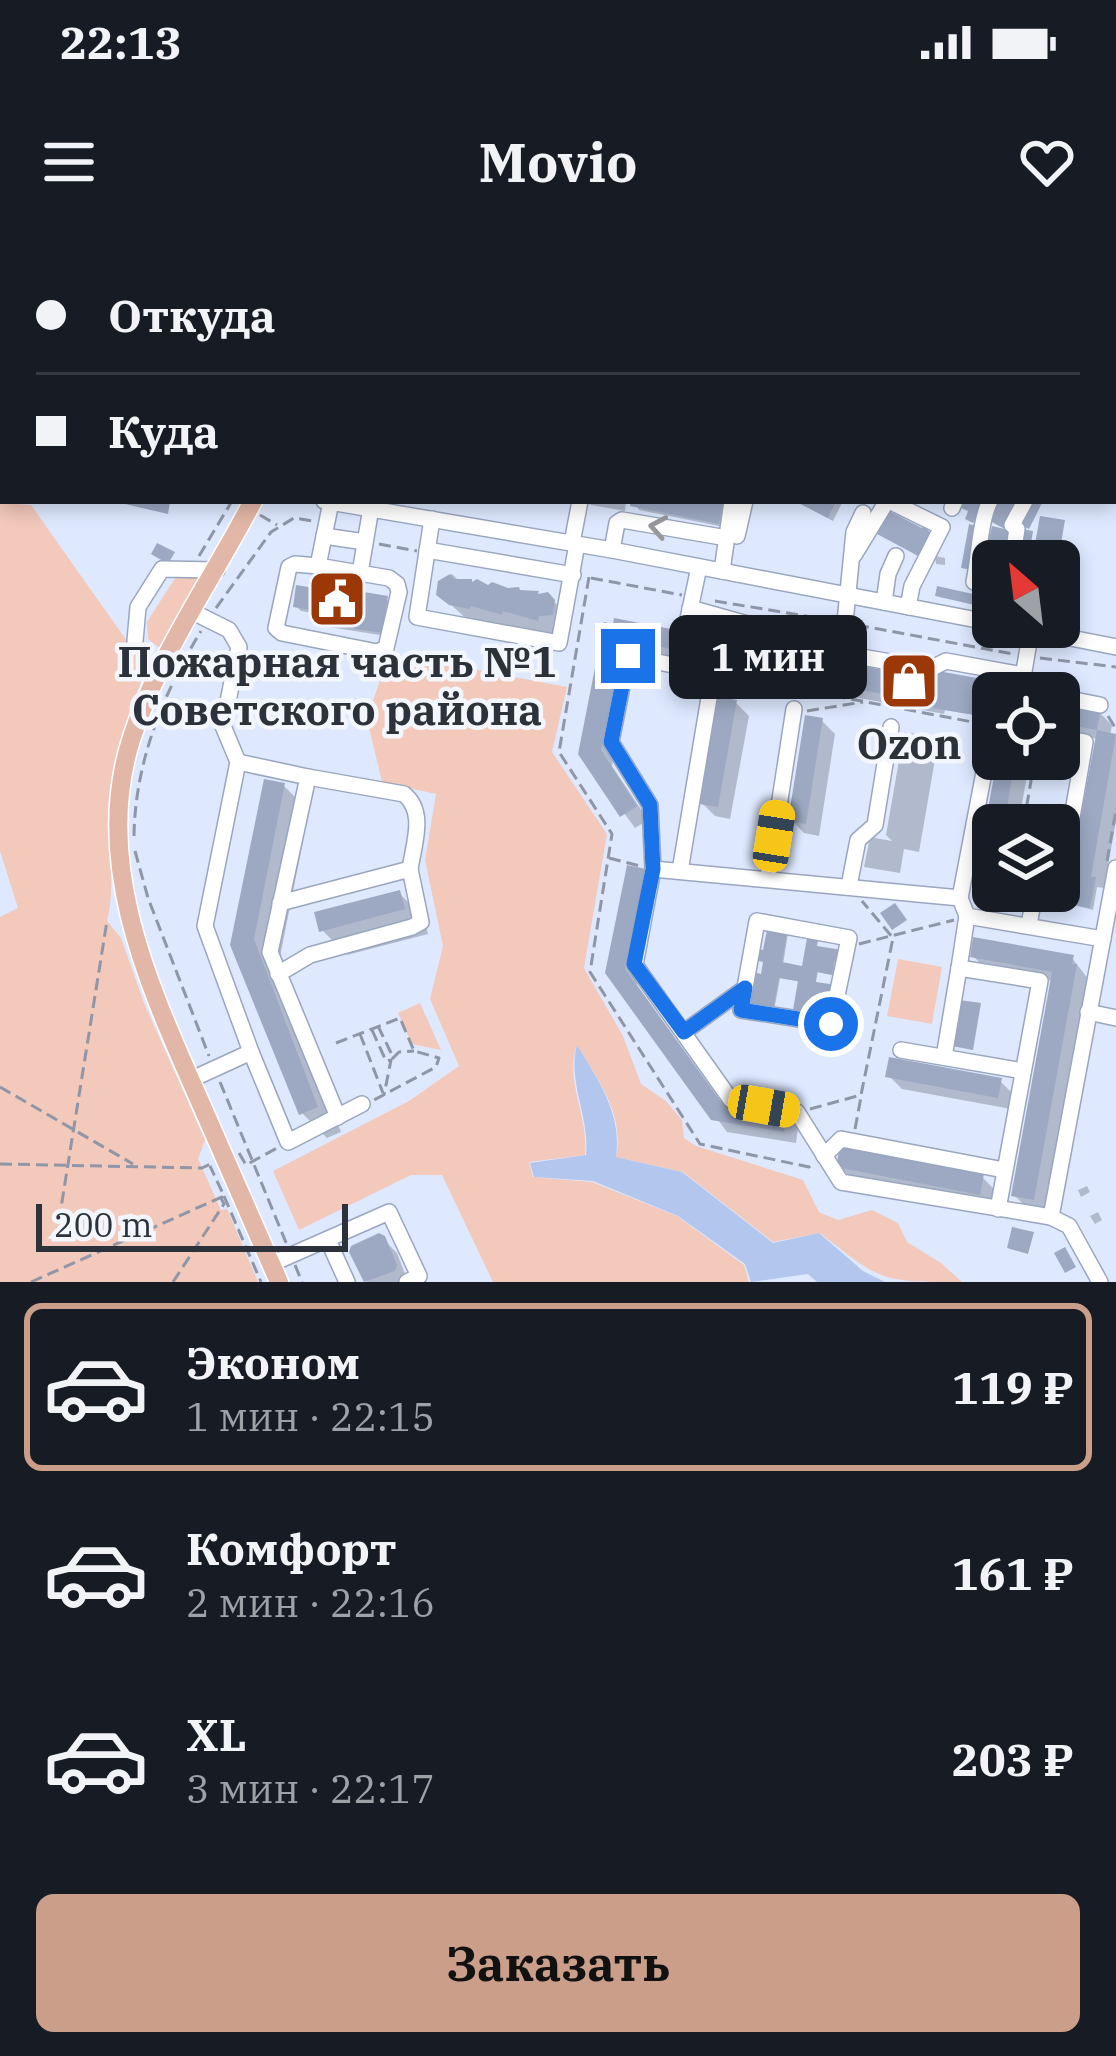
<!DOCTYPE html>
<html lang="ru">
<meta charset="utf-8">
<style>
body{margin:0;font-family:"IBM Plex Serif",serif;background:#242831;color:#f1f3f6;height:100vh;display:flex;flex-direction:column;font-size:45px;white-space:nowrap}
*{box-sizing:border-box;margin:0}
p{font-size:39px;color:#9ea1a6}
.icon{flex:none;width:66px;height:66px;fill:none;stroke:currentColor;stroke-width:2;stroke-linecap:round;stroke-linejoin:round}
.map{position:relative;height:1042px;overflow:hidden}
.side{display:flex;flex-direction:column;background:#171b24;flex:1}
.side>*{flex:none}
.top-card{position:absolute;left:0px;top:0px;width:1116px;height:264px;box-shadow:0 6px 18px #0003;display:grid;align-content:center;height:264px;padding:0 36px;background:#171b24}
.needle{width:78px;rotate:332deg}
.controls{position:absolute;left:972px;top:300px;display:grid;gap:24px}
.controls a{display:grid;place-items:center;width:108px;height:108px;border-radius:18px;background:#171b24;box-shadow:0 6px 18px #0003;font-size:60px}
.scale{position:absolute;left:36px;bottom:30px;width:312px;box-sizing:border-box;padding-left:12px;border:6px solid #2c323c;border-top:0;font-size:33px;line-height:42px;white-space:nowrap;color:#2c323c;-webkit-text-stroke:9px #f3f6fc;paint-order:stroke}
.end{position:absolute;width:54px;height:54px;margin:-27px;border:15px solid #1a73e8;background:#fff;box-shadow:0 0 0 6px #fff}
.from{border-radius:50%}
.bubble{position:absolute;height:84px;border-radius:18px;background:#171b24;box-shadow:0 6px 18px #0003;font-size:39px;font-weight:700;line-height:84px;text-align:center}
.car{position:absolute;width:36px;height:72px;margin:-36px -18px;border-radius:15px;box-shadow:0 0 9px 3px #0007;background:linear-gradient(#f5c518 24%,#345 0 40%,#f5c518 0 76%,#345 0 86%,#f5c518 0)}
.top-card b{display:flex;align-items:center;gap:42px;height:114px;font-size:45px}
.top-card b+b{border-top:3px solid #363941}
.top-card i{width:30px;height:30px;background:#f1f3f6}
ul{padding:21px 0 0;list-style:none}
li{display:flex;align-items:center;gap:36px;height:168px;margin:0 24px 18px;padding:0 12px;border:6px solid transparent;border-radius:18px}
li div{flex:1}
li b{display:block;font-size:45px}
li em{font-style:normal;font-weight:700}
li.active{border-color:#cb9e8a}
li>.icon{width:108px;height:108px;stroke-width:1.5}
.primary-button{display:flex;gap:24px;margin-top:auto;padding:24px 36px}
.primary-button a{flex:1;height:138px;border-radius:18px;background:#cb9e8a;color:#111;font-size:48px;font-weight:700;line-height:138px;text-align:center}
.status{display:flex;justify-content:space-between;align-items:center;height:84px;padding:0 60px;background:#171b24;direction:ltr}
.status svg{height:33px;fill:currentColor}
header{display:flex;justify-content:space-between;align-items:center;height:156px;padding:0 36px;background:#171b24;font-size:54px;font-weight:700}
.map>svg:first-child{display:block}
.green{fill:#f2c9bb}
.water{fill:#b2c6ee}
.shadow{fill:#0003}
.building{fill:#9da9c3}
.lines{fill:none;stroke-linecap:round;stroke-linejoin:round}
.minor-casing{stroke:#99a6bf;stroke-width:18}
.major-casing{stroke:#fff;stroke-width:21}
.path{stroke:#8e96a7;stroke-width:3;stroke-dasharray:12 6;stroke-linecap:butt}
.minor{stroke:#fff;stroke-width:15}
.major{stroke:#e3b7a7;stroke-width:18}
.oneway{stroke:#96989e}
.route{stroke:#1a73e8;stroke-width:15}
.labels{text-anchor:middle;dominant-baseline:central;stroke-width:9;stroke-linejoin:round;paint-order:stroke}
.poi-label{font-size:42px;font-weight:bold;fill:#2c323c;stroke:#f3f6fc}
</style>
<div class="status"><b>22:13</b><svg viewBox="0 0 49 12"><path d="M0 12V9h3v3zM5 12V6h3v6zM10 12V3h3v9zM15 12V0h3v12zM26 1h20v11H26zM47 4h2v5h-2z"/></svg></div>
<header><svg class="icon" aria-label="menu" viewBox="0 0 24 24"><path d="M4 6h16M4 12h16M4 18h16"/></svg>Movio<svg class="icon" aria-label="heart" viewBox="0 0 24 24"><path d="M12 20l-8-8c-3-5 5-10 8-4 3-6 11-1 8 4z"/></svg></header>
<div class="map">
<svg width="1116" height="1042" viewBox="0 0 1116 1042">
<rect width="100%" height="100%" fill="#dee9ff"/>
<g class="green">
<path d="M0,263L31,265L146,428C129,475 108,525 108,576C108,612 116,646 107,681L121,698L144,763L205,900L198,919L221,970L227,969L258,1042H0V677L18,668L0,611Z"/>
<polygon points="177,335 197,337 198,341 160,408 148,399 147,382"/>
<path d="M389,413L567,447L552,512L607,594L584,728L623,796L641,844L666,861L682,880L684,898L696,906L803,940L819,972L838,980L872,970L898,983L907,1002L941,1023L962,1042C881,1042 882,1042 820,993L773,1002L683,932L616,917C625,875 598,840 577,805C564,840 589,877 585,915L529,922L533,937L592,942L677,976L744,1025L749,1042H493L442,935H411L299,990L273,931L409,861L459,826L430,759L443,706L425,620L436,554L382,542L367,479Z"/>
<polygon points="898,719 942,727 932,784 887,776"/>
<polygon points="420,763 441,810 412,804 398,773"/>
</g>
<path class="water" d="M577,805C599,841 622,874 616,917L682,932L773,1003L819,993L863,1031L885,1042H817L808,1034L751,1042L745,1024L678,976L593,941L534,937L530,923L586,915C590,877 567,842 577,805Z"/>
<g class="shadow">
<polygon points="220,0 253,0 261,3 219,3"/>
<polygon points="376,0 453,0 376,3"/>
<polygon points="608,0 716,0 607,3"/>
<polygon points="767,0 799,0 797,3"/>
<polygon points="0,98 3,100 3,140 0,136"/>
<polygon points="1116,143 1116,207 1113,215 1113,150"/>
<polygon points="0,165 3,169 3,195 0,191"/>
<polygon points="587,261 626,261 625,271 591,265"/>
<polygon points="634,261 728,261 724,287 639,270"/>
<polygon points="795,261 843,261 833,281"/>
<polygon points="935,316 945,318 945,325 936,324"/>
<polygon points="452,334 460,342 542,358 548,355 572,381 570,392 556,397 521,387 520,391 488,382 488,386 470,382 439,354 440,343"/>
<polygon points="386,359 392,364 386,396 323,386 318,381 319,374 301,371 296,366"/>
<polygon points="607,386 674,392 687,406 685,420 634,411 612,526 648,580 635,588 581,514"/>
<polygon points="757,400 757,410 935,442 1004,445 1004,453 993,453 993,478 945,470 944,474 769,441 758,430 699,420"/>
<polygon points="736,463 749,476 730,579 715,576 702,563"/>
<polygon points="1059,464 1099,472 1112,485 1110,496 1116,497 1116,581 1104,648 1097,647 1093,670 1054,660 1079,638 1098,499 1059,492"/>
<polygon points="822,481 835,494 819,596 804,593 791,580"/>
<polygon points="904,492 924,495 937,508 919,612 904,609 900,633 864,627 870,597 892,601 886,595"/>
<polygon points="1000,519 1023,519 1029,525 1018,585 993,585 993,623 983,613"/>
<polygon points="284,546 309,571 278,727 341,892 327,898 302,873 233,704"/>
<polygon points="629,628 657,644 637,745 724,866 785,875 798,888 796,903 727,892 608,732"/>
<polygon points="399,653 424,678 428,694 347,715 322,690"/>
<polygon points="770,689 788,693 783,725 804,729 816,702 817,709 835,721 833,735 818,732 807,773 798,771 801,742 780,738 774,771 764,737"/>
<polygon points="973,716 1072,718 1089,740 1047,971 1027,968 1014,955 1053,741 986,729"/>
<polygon points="889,836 1000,841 1013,854 1011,869 902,849"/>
<polygon points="839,926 982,937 995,950 992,966 852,939"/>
<polygon points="1087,946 1090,952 1081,957 1078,950"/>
<polygon points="1098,972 1102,980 1095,984 1090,976"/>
<polygon points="383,999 397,1013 408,1042 367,1042 363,1038"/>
</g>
<g class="building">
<polygon points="112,261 163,261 170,262 168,274"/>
<polygon points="631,261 723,261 719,284 630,266"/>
<polygon points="795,261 836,261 828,278"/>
<polygon points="962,261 984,261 973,283 965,279 968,271 959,267"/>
<polygon points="996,261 1019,261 1005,289 986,279"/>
<polygon points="1030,261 1043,261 1029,289 1019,284"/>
<polygon points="889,271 922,288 925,283 931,286 928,291 932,293 920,317 877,294"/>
<polygon points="1040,276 1065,280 1058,321 1032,321"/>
<polygon points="969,284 980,287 972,330 961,328"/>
<polygon points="992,286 1013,291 1007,321 993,321 993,338 981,336"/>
<polygon points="1022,289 1033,291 1028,321 1017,321"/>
<polygon points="157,303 175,312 168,324 151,314"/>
<polygon points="450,334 454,339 472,339 472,342 477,339 488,345 492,342 508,348 519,347 520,350 539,351 538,354 548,352 555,360 553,375 539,376 538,381 503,371 502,375 471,366 470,369 449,365 436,355 438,341"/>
<polygon points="296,345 363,356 364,352 388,356 382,393 314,382 316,371 293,367"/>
<polygon points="937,346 982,356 979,366 935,356"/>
<polygon points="614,378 676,390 673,409 622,400 601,510 637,566 620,577 578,514 604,382 613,384"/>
<polygon points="700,387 759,397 757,406 937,440 938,431 1005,443 1003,453 993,453 993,478 932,468 933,463 694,420"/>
<polygon points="718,457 737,460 718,567 699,564"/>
<polygon points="1059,461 1101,469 1097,490 1116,494 1091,637 1096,637 1090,668 1051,661 1053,652 1058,653 1062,632 1070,633 1097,490 1059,483"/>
<polygon points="805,475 823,478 806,584 788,581"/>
<polygon points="997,519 1015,519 1004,585 993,585 993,617 980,614"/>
<polygon points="264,539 285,543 254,699 318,867 299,875 230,705"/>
<polygon points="627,625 646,629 625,729 721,862 787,872 784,892 711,880 605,733"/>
<polygon points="400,650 405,669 319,692 314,672"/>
<polygon points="895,663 907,680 892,690 880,673"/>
<polygon points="768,685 788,689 782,722 802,726 807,698 818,700 817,706 842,710 840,722 834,721 832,735 817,732 816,742 830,744 830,771 807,767 806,773 793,770 798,741 779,738 773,771 749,767 752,732 761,734 763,722 755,720 757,709 763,710"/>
<polygon points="973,697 1074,715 1072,724 1077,724 1034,960 1011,956 1052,732 970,717"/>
<polygon points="959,760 981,763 973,810 952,806"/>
<polygon points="889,817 1002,838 998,858 885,837"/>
<polygon points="840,906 984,934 980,955 836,927"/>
<polygon points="1012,987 1034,992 1028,1014 1007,1008"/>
<polygon points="379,993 385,996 397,1025 395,1031 364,1042 349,1012 351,1006"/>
<polygon points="1065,1007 1076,1027 1065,1033 1054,1013"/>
</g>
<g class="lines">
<defs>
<g id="minor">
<polyline points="164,3 165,0"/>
<polyline points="353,3 353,0"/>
<polyline points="458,3 459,0"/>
<polyline points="524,3 526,0"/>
<polyline points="575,3 576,0"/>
<polyline points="3,6 3,21"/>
<polyline points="1113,29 1114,27"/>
<polyline points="0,69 3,69"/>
<polyline points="1113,78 1116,84"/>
<polyline points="0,91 3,93"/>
<polyline points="1113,115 1116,109"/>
<polyline points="0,149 3,153"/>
<polyline points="0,210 3,214"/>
<polyline points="0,235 3,235"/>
<polyline points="324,261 612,310 993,383"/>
<polyline points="889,261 942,287 912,346 908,367"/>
<path d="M990,261C980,280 979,318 974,342L993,348"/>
<polyline points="952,268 955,261"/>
<polyline points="432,279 417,377 559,403 577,304"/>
<polyline points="324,296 365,302"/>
<polyline points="737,296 745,261"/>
<polyline points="572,303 580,261"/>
<polyline points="427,310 573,335"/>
<polyline points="612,310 617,283 622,280 727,298"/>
<polyline points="854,315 887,261"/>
<polyline points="1012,321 1017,289 1012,285 1025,261"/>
<polyline points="318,326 389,338 397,344 399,352 386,408 377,412 282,393 276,388 289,327 295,324 318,326 331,262"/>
<polyline points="699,327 678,426 628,416 611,502 650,565 653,629 635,725 731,860 797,872 841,942 1051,977"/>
<polyline points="722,331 732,261"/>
<polyline points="360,333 371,268"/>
<polyline points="884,362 888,334 896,316"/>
<polyline points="690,368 776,392 782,403 930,429 946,421 1023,435"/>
<polyline points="193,372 229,390 239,407 223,486 238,522 205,686 251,812"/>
<polyline points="1015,387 1116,407"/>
<polyline points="1031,390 1021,449 1041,453"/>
<polyline points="135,401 138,367 162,329 217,330"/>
<polyline points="842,412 854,292 863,273"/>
<polyline points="1059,457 1100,465"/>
<polyline points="1059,497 1085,502 1064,624 1059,630"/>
<polyline points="238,522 308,537 270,712 338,877"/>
<path d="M308,537L404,554C426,572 414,603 410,629"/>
<polyline points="653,629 960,658 967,676 1103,699"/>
<polyline points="680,631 710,452"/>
<polyline points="768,637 794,469"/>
<polyline points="849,646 858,600 875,585 891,487"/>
<polyline points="960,658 993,485"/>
<polyline points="967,676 959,728 1040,741 998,969"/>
<polygon points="757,681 849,698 831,784 741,770"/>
<polyline points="1029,685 1034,657 1040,651"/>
<polyline points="278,734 310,715 412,687 421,682 410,629 280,663"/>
<polyline points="1088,772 1116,778"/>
<polyline points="684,792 745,748"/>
<polyline points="901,810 1023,831"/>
<polyline points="944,817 959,728"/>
<polyline points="190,840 251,812 288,902 362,864"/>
<polyline points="824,916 841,899 1004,930"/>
<polyline points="328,1000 347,1042"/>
<polyline points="271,1024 389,972 419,1036 407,1042"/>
<polyline points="1100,1042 1069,986 1051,977 1116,628"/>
</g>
<g id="major">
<polyline points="330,3 331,0"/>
<path d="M253,261C213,338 159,414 132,497C91,621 149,746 198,857C225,919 252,980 279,1042"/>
</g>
</defs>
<use href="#minor" class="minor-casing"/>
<use href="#major" class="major-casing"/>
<g class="path">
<polyline points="260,275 277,285"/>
<polyline points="379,304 417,311"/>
<polyline points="199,316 232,261"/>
<polyline points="589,337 559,512 612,594 590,732 700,904 809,927 814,924"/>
<polyline points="591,338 682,355"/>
<polyline points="715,361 830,380"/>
<polyline points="216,368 271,292 294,278 313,281"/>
<polyline points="857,385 1013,414"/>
<polyline points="1040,418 1116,427"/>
<polyline points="692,429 983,484"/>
<polyline points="807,471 863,462"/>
<polyline points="1108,476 1116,489"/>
<polyline points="1029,519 1031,541 1025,576 1033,585"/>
<path d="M134,596C135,522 163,454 201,391"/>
<polyline points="135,611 148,658 209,816"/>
<polyline points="609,618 640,626"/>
<polyline points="1107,621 1116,570"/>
<polyline points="859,704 954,680"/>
<polyline points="378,786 393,817"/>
<polyline points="372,790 386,821 391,820 384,855"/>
<polyline points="360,794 383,853"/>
<polyline points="336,803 400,778 414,811 439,818 436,827 372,861"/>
<polyline points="392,819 399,812 414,811"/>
<polyline points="220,842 287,1005"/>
<polyline points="0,847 133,924"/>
<polyline points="810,869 861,855 893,698 862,661"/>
<polyline points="855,889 861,857"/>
<polyline points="239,913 246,925 277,908"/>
<polyline points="0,924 202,928 213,923"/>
<polyline points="224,956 261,1042"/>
<polyline points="56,999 107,681"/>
<polyline points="295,1025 302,1042"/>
<polyline points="31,1042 224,956 210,926"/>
<polyline points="173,1042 224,964 221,958"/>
</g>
<use href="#minor" class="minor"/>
<use href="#major" class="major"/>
</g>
<defs><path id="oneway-chevron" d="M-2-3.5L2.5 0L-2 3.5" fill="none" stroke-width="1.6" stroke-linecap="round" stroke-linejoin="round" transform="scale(3)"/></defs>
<use class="oneway" href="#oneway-chevron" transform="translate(658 287) rotate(-170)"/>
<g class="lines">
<polyline class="route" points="628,416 611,502 650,565 653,629 634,724 684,792 745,748 741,770 831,784"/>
</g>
<defs>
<symbol id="civic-square" viewBox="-11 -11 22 22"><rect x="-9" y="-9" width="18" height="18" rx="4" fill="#9c3707" stroke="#f3f6fc"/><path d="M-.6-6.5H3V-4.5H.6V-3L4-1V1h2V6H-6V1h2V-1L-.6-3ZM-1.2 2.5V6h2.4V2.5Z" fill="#fff"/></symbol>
<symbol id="shop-square" viewBox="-11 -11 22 22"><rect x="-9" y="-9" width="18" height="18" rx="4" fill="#9c3707" stroke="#f3f6fc"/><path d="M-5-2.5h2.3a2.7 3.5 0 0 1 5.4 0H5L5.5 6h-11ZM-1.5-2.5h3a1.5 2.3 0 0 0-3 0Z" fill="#fff"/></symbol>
</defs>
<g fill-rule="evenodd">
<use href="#civic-square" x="304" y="326" width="66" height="66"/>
<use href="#shop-square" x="876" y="408" width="66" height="66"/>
</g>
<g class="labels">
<g class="poi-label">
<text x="337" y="421">Пожарная часть №1<tspan x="337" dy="48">Советского района</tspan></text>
<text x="909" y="503">Ozon</text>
</g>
</g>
</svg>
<div class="controls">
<a><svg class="needle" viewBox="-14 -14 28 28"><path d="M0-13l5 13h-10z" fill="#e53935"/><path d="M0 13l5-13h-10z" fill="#9ea1a6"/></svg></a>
<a><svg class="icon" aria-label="locate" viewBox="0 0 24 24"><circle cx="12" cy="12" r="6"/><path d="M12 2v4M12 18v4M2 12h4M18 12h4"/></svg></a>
<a><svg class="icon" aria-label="layers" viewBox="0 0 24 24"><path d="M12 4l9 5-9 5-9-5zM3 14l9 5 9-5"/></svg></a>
</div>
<div class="scale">200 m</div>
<i class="end from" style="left:831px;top:784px"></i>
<i class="end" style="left:628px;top:416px"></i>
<div class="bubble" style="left:669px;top:375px;width:198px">1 мин</div>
<i class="car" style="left:774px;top:596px;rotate:9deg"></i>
<i class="car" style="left:764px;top:866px;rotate:100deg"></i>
<div class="top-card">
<b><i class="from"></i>Откуда</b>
<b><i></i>Куда</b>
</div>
</div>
<section class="side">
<ul>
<li class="active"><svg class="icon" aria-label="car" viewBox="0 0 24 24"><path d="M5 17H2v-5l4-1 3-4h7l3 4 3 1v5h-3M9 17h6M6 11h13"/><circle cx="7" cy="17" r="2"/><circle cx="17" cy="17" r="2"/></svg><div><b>Эконом</b><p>1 мин · 22:15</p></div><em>119 ₽</em></li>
<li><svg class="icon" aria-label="car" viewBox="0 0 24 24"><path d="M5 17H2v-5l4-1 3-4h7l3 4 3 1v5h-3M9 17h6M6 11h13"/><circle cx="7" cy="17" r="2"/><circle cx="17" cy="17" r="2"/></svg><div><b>Комфорт</b><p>2 мин · 22:16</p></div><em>161 ₽</em></li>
<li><svg class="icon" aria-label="car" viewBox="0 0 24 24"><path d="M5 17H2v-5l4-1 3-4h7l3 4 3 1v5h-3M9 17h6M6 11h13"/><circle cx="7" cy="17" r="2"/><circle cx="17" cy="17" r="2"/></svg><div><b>XL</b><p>3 мин · 22:17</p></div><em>203 ₽</em></li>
</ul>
<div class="primary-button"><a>Заказать</a></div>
</section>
